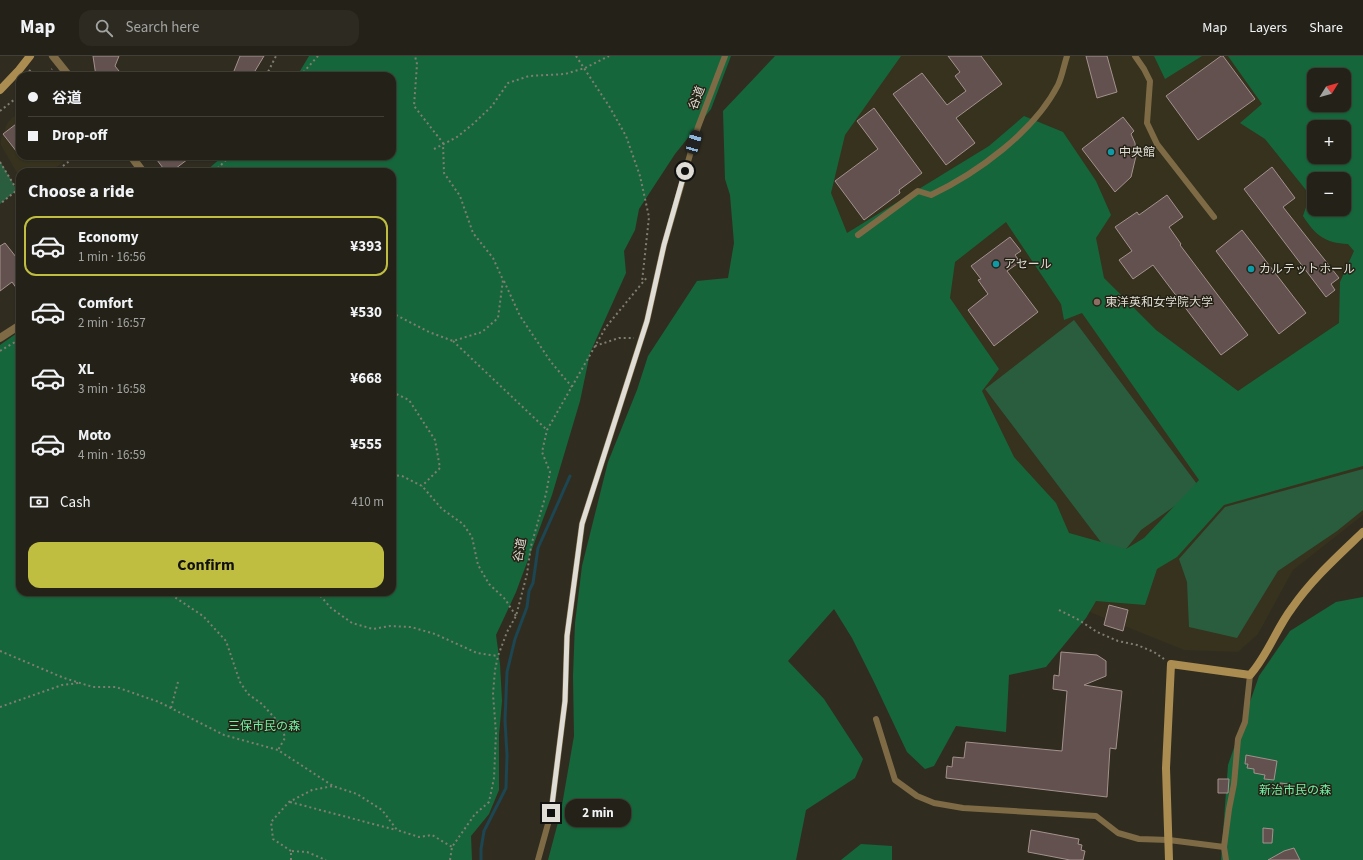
<!DOCTYPE html>
<meta charset="utf-8">
<style>
body{margin:0;font-family:"Source Sans 3","Noto Sans JP",sans-serif;background:#2c2a21;color:#f1f3f6;height:100vh;display:flex;flex-direction:column;font-size:15px;white-space:nowrap}
*{box-sizing:border-box;margin:0}
p{font-size:13px;color:#a3a4a2}
.icon{flex:none;width:22px;height:22px;fill:none;stroke:currentColor;stroke-width:2;stroke-linecap:round;stroke-linejoin:round}
.map{position:relative;flex:1;overflow:hidden}
.panel{position:absolute;left:16px;top:112px;width:380px;height:428px;display:flex;flex-direction:column;background:#242218;border-radius:12px;box-shadow:0 1px 3px #0004,0 0 0 1px #413f37}
.panel>*{flex:none}
.guide{position:absolute;left:16px;top:16px;width:380px;height:88px;border-radius:12px;box-shadow:0 1px 3px #0004,0 0 0 1px #413f37;display:grid;align-content:center;height:88px;padding:0 12px;background:#242218}
.needle{width:26px;rotate:53deg}
.buttons{position:absolute;left:1307px;top:12px;display:grid;gap:8px}
.buttons a{display:grid;place-items:center;width:44px;height:44px;border-radius:8px;background:#242218;box-shadow:0 1px 3px #0004,0 0 0 1px #413f37;font-size:20px}
.end{position:absolute;width:18px;height:18px;margin:-9px;border:5px solid #dfddd5;background:#111;box-shadow:0 0 0 2px #111}
.from{border-radius:50%}
.bubble{position:absolute;height:28px;border-radius:12px;background:#242218;box-shadow:0 1px 3px #0004,0 0 0 1px #413f37;font-size:13px;font-weight:700;line-height:28px;text-align:center}
.car{position:absolute;width:12px;height:24px;margin:-12px -6px;border-radius:5px;box-shadow:0 0 3px 1px #0007;background:linear-gradient(#222 24%,#8ab4d8 0 40%,#222 0 76%,#8ab4d8 0 86%,#222 0)}
.guide b{display:flex;align-items:center;gap:14px;height:38px;font-size:15px}
.guide b+b{border-top:1px solid #413f37}
.guide i{width:10px;height:10px;background:#f1f3f6}
ul{padding:0;list-style:none}
li{display:flex;align-items:center;gap:12px;height:60px;margin:0 8px 6px;padding:0 4px;border:2px solid transparent;border-radius:12px}
li div{flex:1}
li b{display:block;font-size:15px}
li em{font-style:normal;font-weight:700}
li.current{border-color:#c0be41}
li>.icon{width:36px;height:36px;stroke-width:1.5}
h2{padding:0 12px;font-size:18px;line-height:48px}
.pay{display:flex;align-items:center;gap:10px;height:44px;padding:0 12px;font-size:15px}
.pay p{margin-inline-start:auto}
.cta{display:flex;gap:8px;margin-top:auto;padding:8px 12px}
.cta a{flex:1;height:46px;border-radius:12px;background:#c0be41;color:#111;font-size:16px;font-weight:700;line-height:46px;text-align:center}
header{display:flex;align-items:center;gap:24px;box-sizing:border-box;height:56px;padding:0 20px;background:#242218;border-bottom:1px solid #413f37}
header strong{font-size:19px}
nav{display:flex;gap:22px;margin-inline-start:auto;font-size:14px}
.search{width:280px;height:36px;background:#2c2a21;display:flex;align-items:center;gap:10px;box-sizing:border-box;padding:0 14px;border-radius:12px;color:#a3a4a2;font-size:15px}
.map>svg:first-child{display:block}
.built{fill:#36321e;fill-rule:evenodd}
.green{fill:#295d3d}
.forest{fill:#16663c;fill-rule:evenodd}
.lines{fill:none;stroke-linecap:round;stroke-linejoin:round}
.stream{stroke:#1c4652;stroke-width:3}
.building{fill:#63514f;stroke:#a4918e}
.path{stroke:#807d72;stroke-width:2;stroke-dasharray:2 3;stroke-linecap:butt}
.lane{stroke:#7e6b46;stroke-width:6}
.street{stroke:#7e6b46;stroke-width:8}
.secondary{stroke:#ac8d51;stroke-width:8}
.route{stroke:#dfddd5;stroke-width:5}
.culture-dot{fill:#0f9aa8;stroke:#262316;stroke-width:1.5}
.education-dot{fill:#8d6e63;stroke:#262316;stroke-width:1.5}
.labels{text-anchor:middle;dominant-baseline:central;stroke-width:3;stroke-linejoin:round;paint-order:stroke}
.street-label{font-size:12px;fill:#dfddd5;stroke:#262316}
.poi-label{font-size:12px;fill:#dfddd5;stroke:#262316;text-anchor:start}
.park-label{font-size:12px;fill:#72f2a5;stroke:#262316}
</style>
<header>
<strong>Map</strong>
<div class="search"><svg class="icon" aria-label="search" viewBox="0 0 24 24"><circle cx="10" cy="10" r="6"/><path d="M15 15l6 6"/></svg>Search here</div>
<nav><a>Map</a><a>Layers</a><a>Share</a></nav>
</header>
<div class="map">
<svg width="1363" height="804" viewBox="0 0 1363 804">
<rect width="100%" height="100%" fill="#302d20"/>
<g class="built">
<path d="M881,0H1356L1363,11V459L1293,514L1258,578L1238,596L1184,594L1092,557L1044,530L879,335L819,94ZM1314,19H1344V49H1314ZM1314,71H1344V101H1314ZM1314,123H1344V153H1314Z"/>
<polygon points="20,55 20,100 71,100 50,116 20,116 20,122 1,89 1,83 8,66"/>
</g>
<g class="green">
<polygon points="0,105 17,134 0,148"/>
<polygon points="1074,264 1200,432 1141,474 1116,506 985,333"/>
<polygon points="1363,413 1363,454 1337,475 1278,515 1237,582 1189,571 1187,526 1179,503 1225,451"/>
</g>
<g class="forest">
<polygon points="309,0 731,0 711,53 675,98 639,153 635,174 624,195 626,217 590,297 580,345 552,439 516,536 496,579 500,608 502,645 499,679 499,734 489,758 471,780 472,804 0,804 0,289 20,275 20,536 392,536 392,116 205,116 223,100 392,100 392,20 297,20"/>
<path d="M775,0H901L845,79L831,137L847,177L989,90L1024,60L1063,76L1096,125L1111,159L1096,182L1104,222L1156,274L1238,335L1339,267L1340,226L1354,195L1348,188C1325,187 1315,179 1303,160L1310,139L1265,83L1240,67L1262,48L1228,0H1363V410L1224,449L1177,501L1157,513L1145,549L1096,545L1086,562L1046,611L1009,619L1006,676L956,670L934,710L925,713L907,696L874,626L852,582L834,553L788,605L824,643L863,703L855,722L806,754L796,804H548L561,755L574,680L573,620L575,567L582,510L608,406L637,334L648,300L697,225L728,222L734,187L730,139L725,123L723,55ZM1314,19H1344V49H1314ZM1314,71H1344V101H1314ZM1314,123H1344V153H1314ZM1006,166L1061,248L1064,264L1082,257L1199,424L1144,482L1126,493L1069,477L1056,447L1014,401L982,335L999,313L950,242L955,206Z"/>
<polygon points="1154,0 1202,0 1165,23"/>
<polygon points="1363,541 1363,804 1221,804 1228,709 1259,620 1290,575 1336,546"/>
<polygon points="861,788 892,790 892,804 841,804"/>
</g>
<g class="lines">
<polyline class="stream" points="481,804 481,793 484,775 506,732 507,699 505,664 507,616 515,583 527,551 529,535 533,527 538,492 570,420"/>
</g>
<g class="building">
<polygon points="93,0 119,0 115,10 123,20 96,20"/>
<polygon points="240,0 264,0 252,20 232,20"/>
<polygon points="948,0 981,0 1002,28 956,62 975,87 946,109 893,38 922,17 947,49 966,35 955,20 960,16"/>
<polygon points="1086,0 1107,0 1117,36 1097,42"/>
<polygon points="1221,0 1223,0 1255,43 1198,84 1166,40"/>
<polygon points="874,52 922,117 899,134 900,137 864,164 835,125 878,93 857,65"/>
<polygon points="1123,61 1134,75 1131,78 1135,87 1136,100 1131,121 1115,136 1082,93"/>
<polygon points="20,65 20,100 3,78"/>
<polygon points="154,100 192,100 171,116 166,116"/>
<polygon points="1272,111 1295,142 1283,151 1339,222 1331,228 1335,234 1326,241 1244,133"/>
<polygon points="1167,139 1183,161 1169,171 1181,188 1180,189 1248,279 1221,299 1153,209 1133,223 1119,204 1132,195 1115,171 1137,156 1139,159"/>
<polygon points="1242,174 1306,257 1279,278 1216,195"/>
<polygon points="1010,181 1021,195 1015,199 1020,206 1007,215 1038,256 994,290 968,254 988,238 978,224 981,223 971,210"/>
<polygon points="5,187 20,206 20,237 12,226 0,235 0,190"/>
<polygon points="1109,549 1128,554 1123,575 1104,569"/>
<polygon points="1061,596 1097,599 1106,605 1106,620 1084,629 1122,635 1116,693 1110,692 1107,741 946,722 947,710 952,711 953,701 964,702 966,686 1062,695 1067,635 1053,633 1054,619 1059,620"/>
<polygon points="1246,699 1277,705 1274,724 1264,723 1265,719 1254,717 1254,713 1247,712 1248,708 1245,708"/>
<polygon points="1218,723 1229,723 1228,737 1218,737"/>
<polygon points="1280,727 1289,728 1287,738 1279,737"/>
<polygon points="1263,772 1273,773 1272,787 1263,787"/>
<polygon points="1031,774 1079,783 1078,788 1082,789 1081,794 1085,795 1083,804 1070,804 1028,796"/>
<polygon points="1294,792 1300,804 1268,804 1284,795"/>
</g>
<g class="lines">
<g class="path">
<polyline points="576,0 609,50 626,80 640,120 649,161 642,226"/>
<polyline points="29,14 36,20"/>
<polyline points="44,20 52,13"/>
<polyline points="266,20 276,0"/>
<polyline points="300,20 318,0"/>
<polyline points="0,55 20,39"/>
<polyline points="434,93 457,81 473,68 492,50 508,27 529,20 565,18 585,12 609,0"/>
<polyline points="0,106 17,134 0,148"/>
<polyline points="55,116 76,100"/>
<polyline points="214,116 230,100"/>
<polyline points="504,225 520,260 551,306 572,331"/>
<polyline points="396,259 429,276 453,285 482,276 498,262 503,224 493,202 473,177 460,140 444,117 443,87 414,50 417,8 415,0"/>
<polyline points="392,263 396,259 396,245"/>
<polyline points="453,285 547,374"/>
<polyline points="595,290 619,282 634,282"/>
<polyline points="0,295 20,283"/>
<polyline points="392,336 409,344 435,384 440,412 422,430"/>
<polyline points="392,419 402,420 422,430 442,453 463,468 472,481 478,509 489,528 505,543 516,560"/>
<polyline points="167,536 203,560 226,585 240,626 248,638 262,648 282,670 285,682 278,694"/>
<polyline points="317,536 331,552 352,567 373,573 390,570 411,571 435,578 477,597 498,600"/>
<polyline points="1059,554 1079,564 1097,576 1118,585 1137,589 1154,596 1164,603"/>
<polyline points="0,595 64,622 93,631 116,631 159,646 224,679 278,694 333,730"/>
<polyline points="0,651 62,629 79,627"/>
<polyline points="171,652 178,626"/>
<polyline points="290,746 396,774"/>
<polyline points="291,795 273,783 271,766 289,746 312,734 333,730 357,738 382,754 397,774 419,781 432,779 452,791"/>
<polyline points="291,804 291,795 307,796 326,804"/>
<polyline points="450,804 452,791 475,758 489,746 494,722 496,677 493,638 495,614 498,600 507,576 516,560 527,518 531,490 546,438 550,416 542,396 547,374 606,271 648,220"/>
</g>
<g class="lane">
<polyline points="1135,0 1144,13 1150,25 1147,67 1157,88 1214,161"/>
<path d="M858,179L918,135L931,139C977,117 1034,76 1058,29C1062,21 1064,9 1067,0"/>
<polyline points="876,663 895,724 917,740 934,747 963,752 1096,760 1118,777 1139,783 1169,784 1224,791"/>
<polyline points="538,804 551,757 565,645 567,580 582,468 647,265 664,189 698,71 725,0"/>
<polyline points="1226,804 1224,791 1229,753 1234,728 1238,683 1245,666 1250,619"/>
</g>
<g class="street">
<polyline points="53,0 69,20"/>
<polyline points="131,100 143,116"/>
<polyline points="0,282 20,269"/>
</g>
<g class="secondary">
<polyline points="0,34 19,14 30,0"/>
<path d="M1169,804L1166,712L1171,608L1250,619C1268,599 1276,573 1292,552C1312,523 1338,500 1363,476"/>
</g>
</g>
<g class="lines">
<polyline class="route" points="551,757 565,645 567,580 582,468 647,265 664,189 685,115"/>
</g>
<g class="culture-dot">
<circle cx="1111" cy="96" r="4"/>
<circle cx="996" cy="208" r="4"/>
<circle cx="1251" cy="213" r="4"/>
</g>
<circle class="education-dot" cx="1097" cy="246" r="4"/>
<g class="labels">
<g class="street-label">
<text transform="translate(697 42) rotate(-69)">谷道</text>
<text transform="translate(520 494) rotate(-79)">谷道</text>
</g>
<g class="poi-label">
<text x="1119" y="96">中央館</text>
<text x="1004" y="208">アセール</text>
<text x="1259" y="213">カルテットホール</text>
<text x="1105" y="246">東洋英和女学院大学</text>
</g>
<g class="park-label">
<text x="264" y="670">三保市民の森</text>
<text x="1295" y="734">新治市民の森</text>
</g>
</g>
</svg>
<div class="buttons">
<a><svg class="needle" viewBox="-14 -14 28 28"><path d="M0-13l5 13h-10z" fill="#e53935"/><path d="M0 13l5-13h-10z" fill="#a3a4a2"/></svg></a>
<a>+</a>
<a>−</a>
</div>
<i class="end from" style="left:685px;top:115px"></i>
<i class="end" style="left:551px;top:757px"></i>
<div class="bubble" style="left:565px;top:743px;width:66px">2 min</div>
<i class="car" style="left:694px;top:86px;rotate:16deg"></i>
<div class="guide">
<b><i class="from"></i>谷道</b>
<b><i></i>Drop-off</b>
</div>
<section class="panel">
<h2>Choose a ride</h2>
<ul>
<li class="current"><svg class="icon" aria-label="car" viewBox="0 0 24 24"><path d="M5 17H2v-5l4-1 3-4h7l3 4 3 1v5h-3M9 17h6M6 11h13"/><circle cx="7" cy="17" r="2"/><circle cx="17" cy="17" r="2"/></svg><div><b>Economy</b><p>1 min · 16:56</p></div><em>¥393</em></li>
<li><svg class="icon" aria-label="car" viewBox="0 0 24 24"><path d="M5 17H2v-5l4-1 3-4h7l3 4 3 1v5h-3M9 17h6M6 11h13"/><circle cx="7" cy="17" r="2"/><circle cx="17" cy="17" r="2"/></svg><div><b>Comfort</b><p>2 min · 16:57</p></div><em>¥530</em></li>
<li><svg class="icon" aria-label="car" viewBox="0 0 24 24"><path d="M5 17H2v-5l4-1 3-4h7l3 4 3 1v5h-3M9 17h6M6 11h13"/><circle cx="7" cy="17" r="2"/><circle cx="17" cy="17" r="2"/></svg><div><b>XL</b><p>3 min · 16:58</p></div><em>¥668</em></li>
<li><svg class="icon" aria-label="car" viewBox="0 0 24 24"><path d="M5 17H2v-5l4-1 3-4h7l3 4 3 1v5h-3M9 17h6M6 11h13"/><circle cx="7" cy="17" r="2"/><circle cx="17" cy="17" r="2"/></svg><div><b>Moto</b><p>4 min · 16:59</p></div><em>¥555</em></li>
</ul>
<div class="pay"><svg class="icon" aria-label="cash" viewBox="0 0 24 24"><path d="M3 7h18v10H3z"/><circle cx="12" cy="12" r="2"/></svg>Cash<p>410 m</p></div>
<div class="cta"><a>Confirm</a></div>
</section>
</div>
